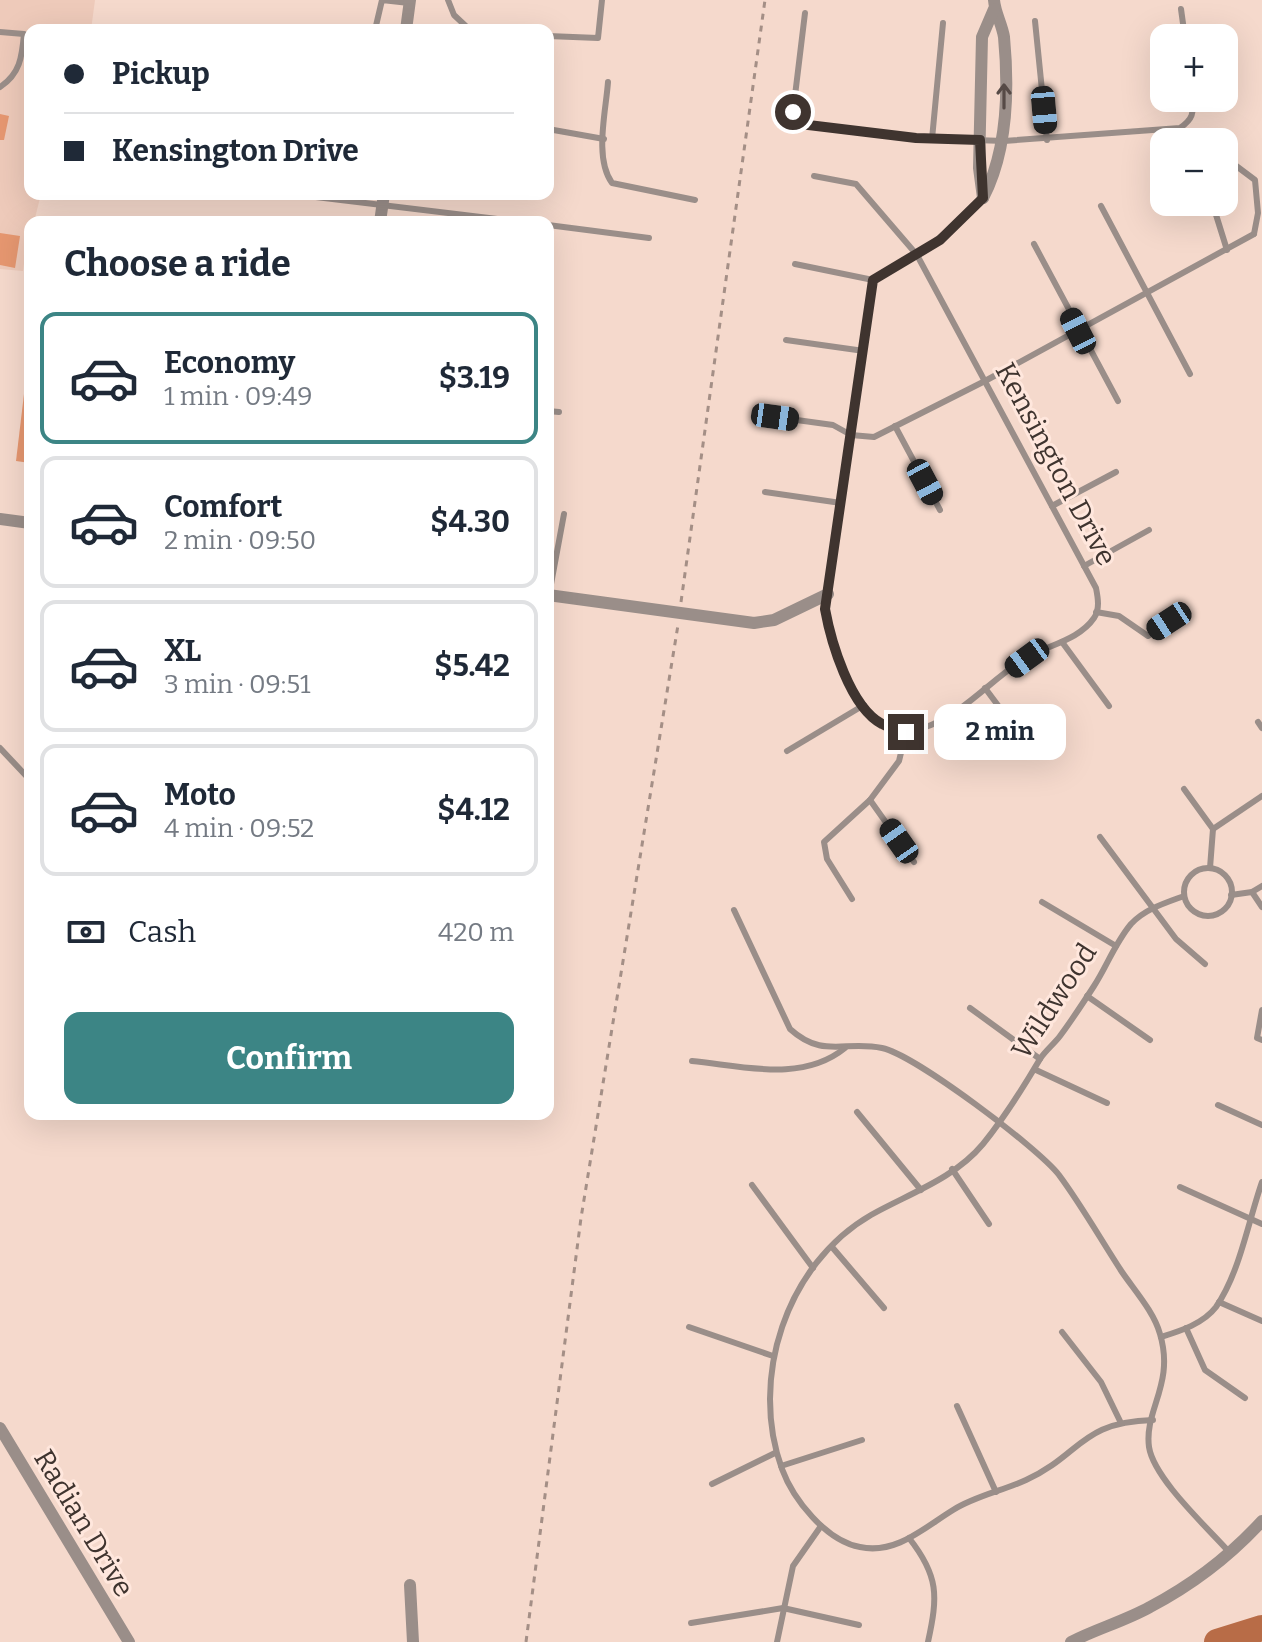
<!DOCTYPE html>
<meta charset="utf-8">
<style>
body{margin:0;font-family:Bitter,serif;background:#f6f6f7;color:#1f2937;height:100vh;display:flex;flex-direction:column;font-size:30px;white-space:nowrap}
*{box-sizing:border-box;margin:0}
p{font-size:26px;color:#747a83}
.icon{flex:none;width:44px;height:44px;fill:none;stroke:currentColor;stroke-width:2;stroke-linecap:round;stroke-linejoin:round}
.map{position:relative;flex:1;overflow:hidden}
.details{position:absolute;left:24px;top:216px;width:530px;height:904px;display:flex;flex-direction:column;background:#fff;border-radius:16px;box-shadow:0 8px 32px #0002}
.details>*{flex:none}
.guide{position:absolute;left:24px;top:24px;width:530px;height:176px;border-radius:16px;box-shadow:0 8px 32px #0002;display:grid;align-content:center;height:176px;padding:0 40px;background:#fff}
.controls{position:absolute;left:1150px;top:24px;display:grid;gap:16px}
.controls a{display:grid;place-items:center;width:88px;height:88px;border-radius:16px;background:#fff;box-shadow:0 8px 32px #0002;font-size:40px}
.end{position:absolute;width:36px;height:36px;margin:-18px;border:10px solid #3f342f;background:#fff;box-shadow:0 0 0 4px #fff}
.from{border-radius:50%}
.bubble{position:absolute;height:56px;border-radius:16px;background:#fff;box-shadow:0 8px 32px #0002;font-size:26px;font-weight:700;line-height:56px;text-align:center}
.car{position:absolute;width:24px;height:48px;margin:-24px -12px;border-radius:10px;box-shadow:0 0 6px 2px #0007;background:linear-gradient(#222 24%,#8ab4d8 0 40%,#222 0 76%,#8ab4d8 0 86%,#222 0)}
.guide b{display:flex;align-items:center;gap:28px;height:76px;font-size:30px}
.guide b+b{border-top:2px solid #e0e1e3}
.guide i{width:20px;height:20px;background:#1f2937}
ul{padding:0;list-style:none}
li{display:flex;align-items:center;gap:24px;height:132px;margin:0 16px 12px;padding:0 24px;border:4px solid #e0e1e3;border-radius:16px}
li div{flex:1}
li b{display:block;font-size:30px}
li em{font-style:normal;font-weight:700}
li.active{border-color:#3c8585}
li>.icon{width:72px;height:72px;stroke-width:1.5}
h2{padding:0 40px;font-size:36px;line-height:96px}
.pay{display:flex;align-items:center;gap:20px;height:88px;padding:0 40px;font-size:30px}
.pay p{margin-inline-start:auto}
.action{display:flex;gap:16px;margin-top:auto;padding:16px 40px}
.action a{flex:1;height:92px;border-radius:16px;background:#3c8585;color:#fff;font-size:32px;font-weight:700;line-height:92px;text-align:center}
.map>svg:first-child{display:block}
.built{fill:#eecaba}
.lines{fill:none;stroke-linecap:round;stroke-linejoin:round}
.river{stroke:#b86c47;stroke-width:26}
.building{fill:#e69770}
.path{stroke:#a48f86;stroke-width:3;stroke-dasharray:6 6;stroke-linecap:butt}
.service{stroke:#9a8e89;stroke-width:6}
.minor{stroke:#9a8e89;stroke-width:12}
.oneway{stroke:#564a46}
.route{stroke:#3f342f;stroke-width:10}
.labels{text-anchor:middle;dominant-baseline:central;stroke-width:6;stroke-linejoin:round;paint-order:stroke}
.street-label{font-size:28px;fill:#3f342f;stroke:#ffe7dd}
</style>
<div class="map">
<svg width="1262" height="1642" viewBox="0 0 1262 1642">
<rect width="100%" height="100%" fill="#f5d9cc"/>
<polygon class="built" points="0,0 95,0 91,30 30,30 30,194 41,194 34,222 30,222 23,271 0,269"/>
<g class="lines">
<polyline class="river" points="1217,1642 1262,1628"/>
</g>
<g class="building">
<polygon points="0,114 9,116 4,140 0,140"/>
<polygon points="0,233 20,236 15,268 0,265"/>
<polygon points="24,394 30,395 30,463 16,461"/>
</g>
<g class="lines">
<g class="path">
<polyline points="681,602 765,0"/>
<polyline points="526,1642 581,1218 678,625"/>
</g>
<g class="service">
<polyline points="448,0 454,15 470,30"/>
<polyline points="1181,9 1185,38"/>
<path d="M805,13L793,112L800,124L916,138L1004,141L1180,128C1193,119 1194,113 1192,98"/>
<polyline points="1035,21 1047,140"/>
<polyline points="375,30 382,0 409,3"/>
<path d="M0,32L24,34C22,57 20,74 0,87"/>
<polyline points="548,36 598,38 602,0"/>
<path d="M608,82C606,111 594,158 612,183L695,200"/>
<polyline points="548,129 604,139"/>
<polyline points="932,139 943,23"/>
<polyline points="1224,166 1235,165 1255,180 1258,213 1254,234"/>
<path d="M814,176L856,184L917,255L873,280L825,609C833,653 852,719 902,731C910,733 923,728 931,725C966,711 994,677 1026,658C1048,645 1079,640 1094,618C1100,609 1098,598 1096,588L917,255L960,222L983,198"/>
<polyline points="291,194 522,222"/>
<polyline points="1212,202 1227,250"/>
<polyline points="1101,206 1190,374"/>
<polyline points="548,225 649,238"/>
<polyline points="1034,244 1118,401"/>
<polyline points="795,264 873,280"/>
<polyline points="786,340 864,351"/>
<polyline points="548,411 559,412"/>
<polyline points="775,417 833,425 851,435 874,437 985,381 1254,234"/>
<polyline points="895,426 940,510"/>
<polyline points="765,492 841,503"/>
<polyline points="1052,506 1116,472"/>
<polyline points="1084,566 1149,530"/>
<polyline points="549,595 564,514"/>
<polyline points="1096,612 1119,616 1148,636 1169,621"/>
<polyline points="1062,642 1109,706"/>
<polyline points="985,688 1032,751"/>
<polyline points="1258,722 1262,728"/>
<polyline points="0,748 30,780"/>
<polyline points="787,751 864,705"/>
<polyline points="1184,789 1213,829 1210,868"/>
<polyline points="870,800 914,862"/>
<polyline points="1213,829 1262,796"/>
<polyline points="1100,837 1176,939 1205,964"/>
<circle cx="1208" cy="892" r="24"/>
<polyline points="1252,892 1262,907"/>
<polyline points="1231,895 1252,892 1262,886"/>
<polyline points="852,899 827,859 824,842 870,800 899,761 906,732"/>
<polyline points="1042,902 1116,946"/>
<path d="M734,910L790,1029C823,1059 845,1040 882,1048C915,1055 1037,1147 1059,1175C1082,1206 1101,1240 1122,1272C1135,1291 1154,1312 1160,1334C1175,1384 1144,1410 1149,1447C1154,1479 1208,1528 1230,1553"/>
<polyline points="1087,996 1150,1040"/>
<polyline points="970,1008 1040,1059"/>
<polyline points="1262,1010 1257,1038 1262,1040"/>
<path d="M692,1061C743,1066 802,1083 845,1048"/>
<polyline points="1036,1070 1107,1103"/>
<polyline points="1218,1105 1262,1125"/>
<polyline points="857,1112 921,1190"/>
<polyline points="952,1169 989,1224"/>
<polyline points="752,1185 813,1268"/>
<polyline points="1180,1187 1262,1224"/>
<polyline points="832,1247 884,1308"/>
<polyline points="1219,1302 1262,1321"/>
<polyline points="689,1327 773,1356"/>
<polyline points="1186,1328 1205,1370 1245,1398"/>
<polyline points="1062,1332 1101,1382 1120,1421"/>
<path d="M1161,1337C1180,1331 1203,1324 1216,1307C1240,1272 1248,1222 1262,1182"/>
<polyline points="957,1406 996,1492"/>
<path d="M1153,1420C1080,1422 1082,1454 1026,1480C1002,1491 975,1496 953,1510C925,1527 896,1555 860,1547C826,1541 793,1499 782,1469C749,1379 786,1264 871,1215C908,1194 954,1179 983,1144C1004,1118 1023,1088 1040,1059C1045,1051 1054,1044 1060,1036C1072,1020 1083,1003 1094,986C1107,966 1115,943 1131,924C1145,909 1165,903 1184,896"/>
<polyline points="781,1466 862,1440"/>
<polyline points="712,1484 775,1453"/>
<path d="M909,1538C939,1576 938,1596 928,1642"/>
<polyline points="691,1623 783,1608 859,1625"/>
<polyline points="777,1642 793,1566 821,1526"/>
</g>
<g class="minor">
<polyline points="406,30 410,0"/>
<path d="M983,198C1008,150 1009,90 1004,37C1002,24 995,13 994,0"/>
<polyline points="983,198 979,168 982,37 994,9"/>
<polyline points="380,222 384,194"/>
<polyline points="0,519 30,523"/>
<polyline points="548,595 754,623 774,620 828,594"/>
<polyline points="0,1428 129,1642"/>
<polyline points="410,1585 413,1642"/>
<path d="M1071,1642C1096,1629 1125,1621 1150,1607C1192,1585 1230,1556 1262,1521"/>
</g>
</g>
<defs><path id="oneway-shaft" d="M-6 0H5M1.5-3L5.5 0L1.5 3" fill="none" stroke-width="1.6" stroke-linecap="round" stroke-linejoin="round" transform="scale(2)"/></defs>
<use class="oneway" href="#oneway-shaft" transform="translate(1004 96) rotate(-90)"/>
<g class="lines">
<path class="route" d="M793,112L800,124L916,138L980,140L983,198L940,240L873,280L825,609C831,642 850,707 882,724C889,728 898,730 906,732"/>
</g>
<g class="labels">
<g class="street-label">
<text transform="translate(1056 464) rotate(62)">Kensington Drive</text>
<text transform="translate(1054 1001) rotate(-57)">Wildwood</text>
<text transform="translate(84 1523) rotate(59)">Radian Drive</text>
</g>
</g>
</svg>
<div class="controls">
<a>+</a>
<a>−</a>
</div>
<i class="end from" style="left:793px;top:112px"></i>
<i class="end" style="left:906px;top:732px"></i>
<div class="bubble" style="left:934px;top:704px;width:132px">2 min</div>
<i class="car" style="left:1044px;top:110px;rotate:175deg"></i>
<i class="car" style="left:1078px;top:331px;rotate:333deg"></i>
<i class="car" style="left:775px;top:417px;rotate:98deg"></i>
<i class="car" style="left:925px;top:482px;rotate:152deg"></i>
<i class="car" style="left:1169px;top:621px;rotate:237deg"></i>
<i class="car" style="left:1027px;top:658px;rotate:234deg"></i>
<i class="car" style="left:899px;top:841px;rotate:325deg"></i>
<div class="guide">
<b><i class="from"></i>Pickup</b>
<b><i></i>Kensington Drive</b>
</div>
<section class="details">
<h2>Choose a ride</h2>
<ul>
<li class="active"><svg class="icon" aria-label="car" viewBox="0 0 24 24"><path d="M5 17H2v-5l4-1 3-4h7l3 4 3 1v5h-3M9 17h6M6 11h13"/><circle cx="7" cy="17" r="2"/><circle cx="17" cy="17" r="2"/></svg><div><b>Economy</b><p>1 min · 09:49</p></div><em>$3.19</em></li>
<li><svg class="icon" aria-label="car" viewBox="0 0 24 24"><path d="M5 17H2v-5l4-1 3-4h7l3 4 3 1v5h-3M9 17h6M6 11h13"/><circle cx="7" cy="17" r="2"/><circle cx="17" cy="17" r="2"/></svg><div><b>Comfort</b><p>2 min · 09:50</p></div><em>$4.30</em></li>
<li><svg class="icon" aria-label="car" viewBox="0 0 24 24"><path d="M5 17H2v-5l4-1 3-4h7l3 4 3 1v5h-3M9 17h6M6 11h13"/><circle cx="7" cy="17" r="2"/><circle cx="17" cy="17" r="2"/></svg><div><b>XL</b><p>3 min · 09:51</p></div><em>$5.42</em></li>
<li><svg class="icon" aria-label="car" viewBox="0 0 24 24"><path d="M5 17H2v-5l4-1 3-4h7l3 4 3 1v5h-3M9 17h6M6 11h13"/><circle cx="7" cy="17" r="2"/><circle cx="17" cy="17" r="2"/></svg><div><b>Moto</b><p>4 min · 09:52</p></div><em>$4.12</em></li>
</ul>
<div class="pay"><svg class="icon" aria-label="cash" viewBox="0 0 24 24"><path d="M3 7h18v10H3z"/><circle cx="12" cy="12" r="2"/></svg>Cash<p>420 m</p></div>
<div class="action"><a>Confirm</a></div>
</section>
</div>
